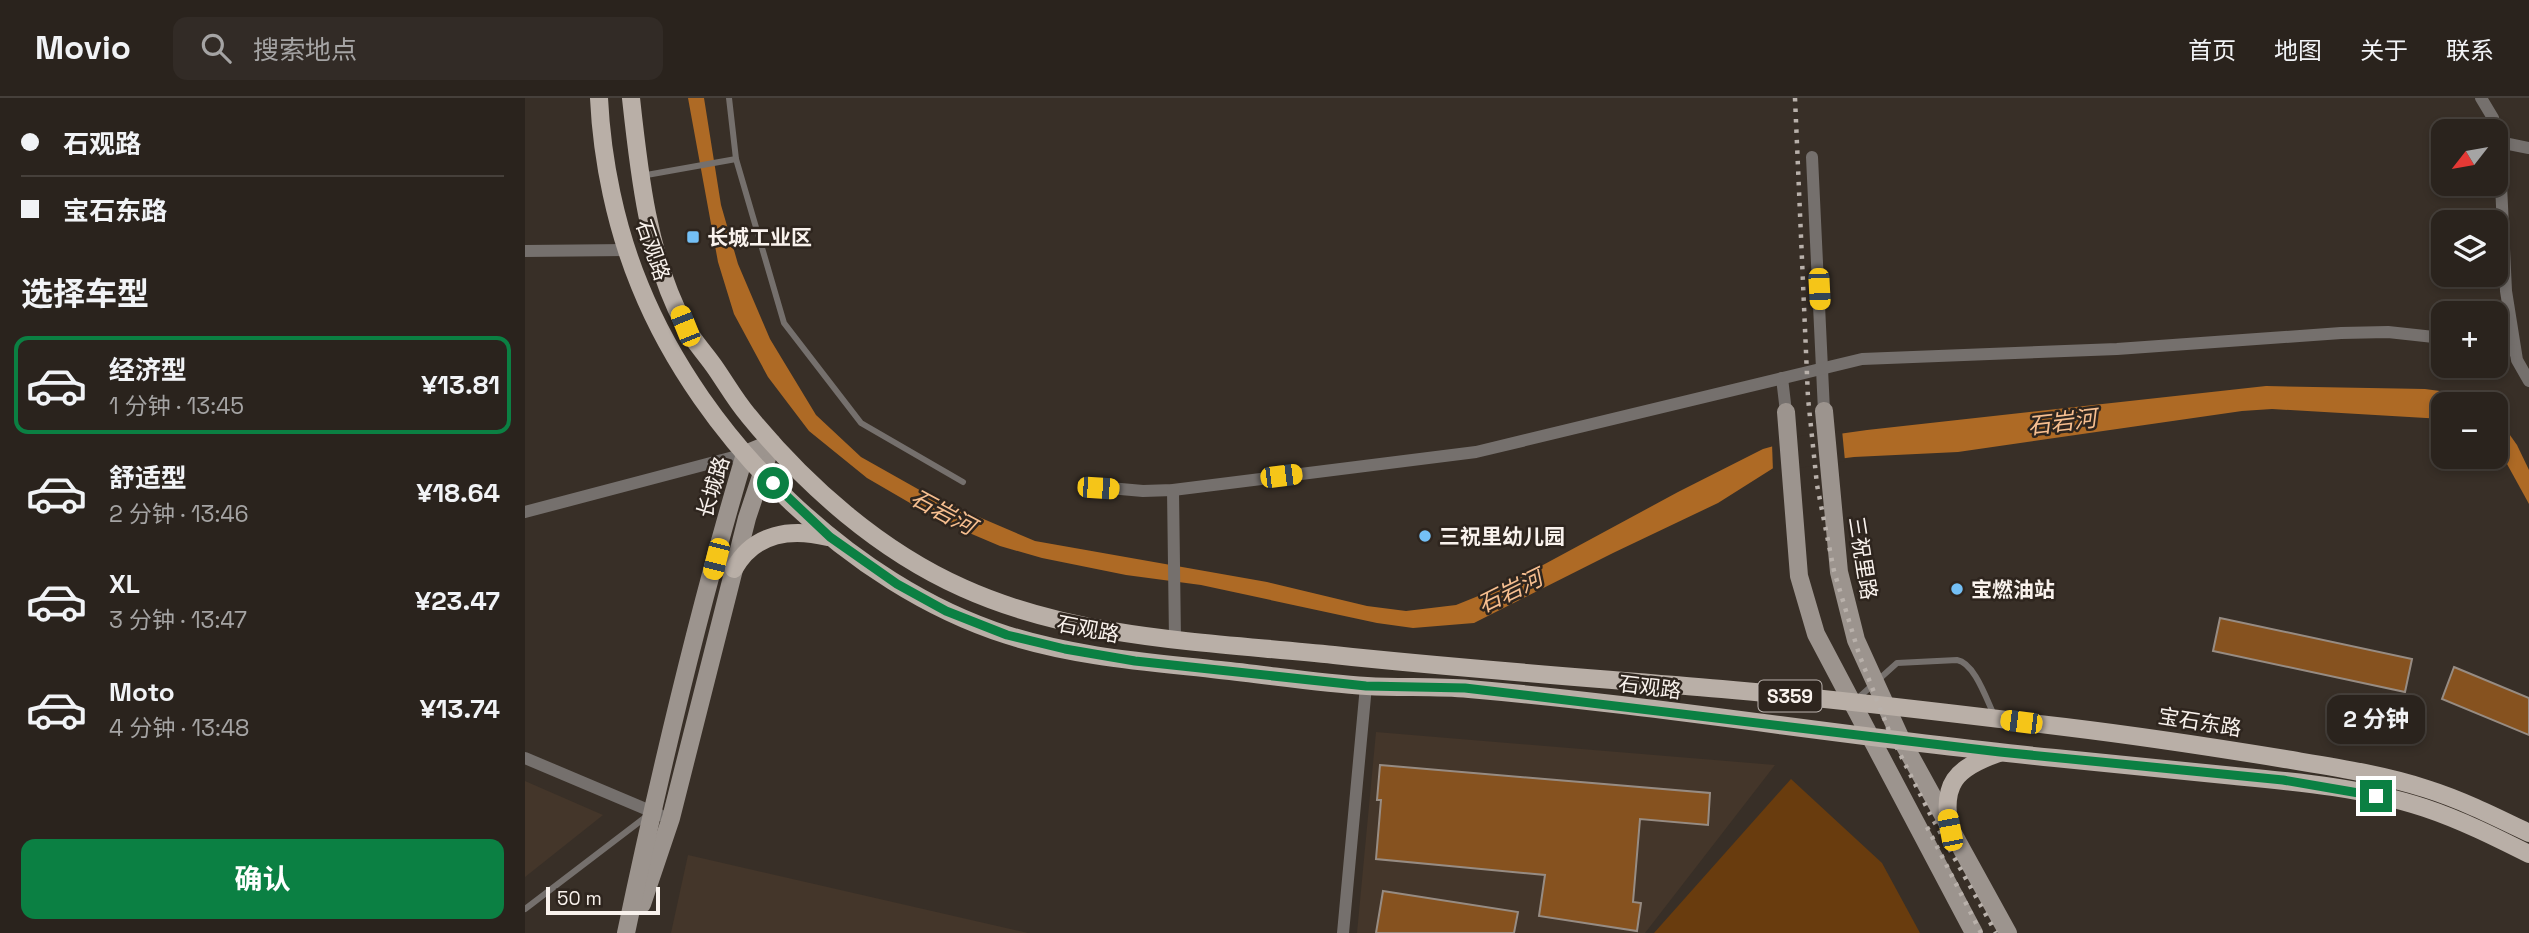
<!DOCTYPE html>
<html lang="zh">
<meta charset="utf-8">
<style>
body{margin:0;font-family:"Space Grotesk","Noto Sans SC",sans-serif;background:#322b26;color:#f1f3f6;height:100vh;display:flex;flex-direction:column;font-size:26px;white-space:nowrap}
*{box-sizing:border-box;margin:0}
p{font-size:23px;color:#a5a4a4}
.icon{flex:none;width:38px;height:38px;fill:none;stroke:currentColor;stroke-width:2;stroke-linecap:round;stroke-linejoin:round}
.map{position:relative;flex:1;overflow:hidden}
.sheet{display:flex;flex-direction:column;background:#2a231d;width:525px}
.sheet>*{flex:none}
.banner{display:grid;align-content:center;height:154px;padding:0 21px;background:#2a231d}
.needle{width:46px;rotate:239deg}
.tools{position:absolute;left:1906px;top:21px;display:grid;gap:14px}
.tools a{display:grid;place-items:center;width:77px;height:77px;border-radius:14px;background:#2a231d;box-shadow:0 4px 10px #0003,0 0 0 2px #46403b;font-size:35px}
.scale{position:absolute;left:21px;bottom:18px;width:114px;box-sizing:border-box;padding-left:7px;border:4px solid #f9f2ed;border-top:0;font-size:19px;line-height:24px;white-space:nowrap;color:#f9f2ed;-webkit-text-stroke:5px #2e251e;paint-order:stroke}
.end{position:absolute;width:32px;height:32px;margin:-16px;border:9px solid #0b8043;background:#fff;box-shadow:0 0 0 4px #fff}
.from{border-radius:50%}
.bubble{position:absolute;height:49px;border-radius:14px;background:#2a231d;box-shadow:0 4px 10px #0003,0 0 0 2px #46403b;font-size:23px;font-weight:700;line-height:49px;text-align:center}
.car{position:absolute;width:21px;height:42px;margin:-21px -10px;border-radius:9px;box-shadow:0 0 5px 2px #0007;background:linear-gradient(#f5c518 24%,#345 0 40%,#f5c518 0 76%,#345 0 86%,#f5c518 0)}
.banner b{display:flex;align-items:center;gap:24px;height:66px;font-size:26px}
.banner b+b{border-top:2px solid #46403b}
.banner i{width:18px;height:18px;background:#f1f3f6}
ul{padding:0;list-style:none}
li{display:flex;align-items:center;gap:21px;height:98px;margin:0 14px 10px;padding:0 7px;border:4px solid transparent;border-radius:14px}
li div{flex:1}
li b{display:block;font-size:26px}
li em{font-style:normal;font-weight:700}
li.on{border-color:#0b8043}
li>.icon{width:63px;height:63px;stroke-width:1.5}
h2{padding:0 21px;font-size:32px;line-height:84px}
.cta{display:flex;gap:14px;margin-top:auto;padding:14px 21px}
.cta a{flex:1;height:80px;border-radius:14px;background:#0b8043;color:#fff;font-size:28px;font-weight:700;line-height:80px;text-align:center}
header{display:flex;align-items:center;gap:42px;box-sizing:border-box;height:98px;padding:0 35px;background:#2a231d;border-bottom:2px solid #46403b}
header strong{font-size:33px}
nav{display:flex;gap:38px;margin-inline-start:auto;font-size:24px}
.search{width:490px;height:63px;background:#322b26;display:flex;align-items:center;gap:18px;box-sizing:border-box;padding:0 24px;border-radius:14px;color:#a5a4a4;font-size:26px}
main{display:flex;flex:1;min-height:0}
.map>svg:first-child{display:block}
.built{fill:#44362a}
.green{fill:#693c0e}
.water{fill:#ae6a25}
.pier{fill:#382f27}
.building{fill:#86521f;stroke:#978c83;stroke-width:2}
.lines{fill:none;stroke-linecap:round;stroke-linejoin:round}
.lane{stroke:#75706d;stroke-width:6}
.street{stroke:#75706d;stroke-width:12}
.secondary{stroke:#9c948e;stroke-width:18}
.primary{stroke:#b9afa7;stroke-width:18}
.rail{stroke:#b9b1ab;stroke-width:4.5;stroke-dasharray:3.5 7;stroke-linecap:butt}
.route{stroke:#0b8043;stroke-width:9}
.poi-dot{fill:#74c0f6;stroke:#2e251e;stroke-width:2.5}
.labels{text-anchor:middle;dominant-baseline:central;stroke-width:5;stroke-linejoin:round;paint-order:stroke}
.shield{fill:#2e251e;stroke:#bcb4af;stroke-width:2}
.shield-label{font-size:19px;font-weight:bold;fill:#f9f2ed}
.poi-label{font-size:21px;font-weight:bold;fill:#f9f2ed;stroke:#2e251e;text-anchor:start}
.street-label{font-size:21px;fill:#f9f2ed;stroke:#2e251e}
.water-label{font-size:23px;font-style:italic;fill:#f7bf90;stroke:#2e251e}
</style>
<header>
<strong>Movio</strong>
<div class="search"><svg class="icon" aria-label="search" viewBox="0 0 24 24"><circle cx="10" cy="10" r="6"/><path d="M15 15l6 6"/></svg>搜索地点</div>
<nav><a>首页</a><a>地图</a><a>关于</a><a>联系</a></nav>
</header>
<main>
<section class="sheet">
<div class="banner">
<b><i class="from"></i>石观路</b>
<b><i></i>宝石东路</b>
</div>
<h2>选择车型</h2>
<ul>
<li class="on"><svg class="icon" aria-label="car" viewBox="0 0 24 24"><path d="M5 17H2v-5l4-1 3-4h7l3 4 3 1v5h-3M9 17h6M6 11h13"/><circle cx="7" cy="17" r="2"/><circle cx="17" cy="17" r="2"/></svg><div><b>经济型</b><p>1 分钟 · 13:45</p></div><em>¥13.81</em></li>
<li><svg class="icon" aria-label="car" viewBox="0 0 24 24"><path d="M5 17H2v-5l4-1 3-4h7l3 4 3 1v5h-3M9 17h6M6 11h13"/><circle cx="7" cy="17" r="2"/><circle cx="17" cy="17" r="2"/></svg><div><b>舒适型</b><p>2 分钟 · 13:46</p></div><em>¥18.64</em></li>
<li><svg class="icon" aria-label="car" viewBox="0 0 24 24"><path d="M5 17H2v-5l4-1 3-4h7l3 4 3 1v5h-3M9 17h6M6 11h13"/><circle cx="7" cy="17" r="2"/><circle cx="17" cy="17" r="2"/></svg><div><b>XL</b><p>3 分钟 · 13:47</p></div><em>¥23.47</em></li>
<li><svg class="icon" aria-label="car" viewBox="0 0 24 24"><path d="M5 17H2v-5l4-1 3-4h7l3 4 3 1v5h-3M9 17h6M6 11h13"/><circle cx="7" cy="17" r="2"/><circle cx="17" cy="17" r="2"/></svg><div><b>Moto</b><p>4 分钟 · 13:48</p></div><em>¥13.74</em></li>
</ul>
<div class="cta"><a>确认</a></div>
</section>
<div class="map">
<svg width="2004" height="835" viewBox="0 0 2004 835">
<rect width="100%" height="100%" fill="#382f27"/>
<g class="built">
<polygon points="851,634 1250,667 1120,835 832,835"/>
<polygon points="0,683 78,717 0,779"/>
<polygon points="163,757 503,835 146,835"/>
</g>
<polygon class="green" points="1266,681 1357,765 1395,835 1129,835"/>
<g class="water">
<polygon points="163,0 179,0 196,107 213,166 245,241 291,317 336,359 407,399 510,443 742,484 842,508 881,513 931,507 983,486 1153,394 1238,351 1271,342 1342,332 1741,288 1900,291 1937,296 1960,306 1918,306 1918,321 1747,311 1717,313 1433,354 1329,359 1250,369 1193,405 1088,455 949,525 888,530 852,525 676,487 601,477 517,460 475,448 416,423 342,380 284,333 243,279 209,216 193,164"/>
<polygon points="1970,316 1992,347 2004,372 2004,406 1971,346"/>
</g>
<polygon class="pier" points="1317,332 1320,363 1248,374 1247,345 1270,339"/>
<g class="building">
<polygon points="1695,520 1887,561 1880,594 1688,553"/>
<polygon points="1929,569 2004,600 2004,637 1917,601"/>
<polygon points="855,667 1185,695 1183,727 1115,721 1108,804 1116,805 1112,833 1014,818 1020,777 851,761 856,702 852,702"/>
<polygon points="858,793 993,814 989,835 851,835"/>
</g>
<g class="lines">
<g class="lane">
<polyline points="204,0 211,61 259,225 336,325 438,384"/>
<polyline points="116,78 211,61"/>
<path d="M1332,601L1372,565L1432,562C1450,565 1462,603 1470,619"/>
<polyline points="0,811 122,718"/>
</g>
<g class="street">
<polyline points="1956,0 1968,20 1974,44 1981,193 1992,262 2004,283"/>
<polyline points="1974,44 2004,50"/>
<polyline points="1287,59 1299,313"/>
<polyline points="0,153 102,152"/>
<polyline points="1970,249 1990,253"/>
<polyline points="1257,280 1261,314"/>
<polyline points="573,389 618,393 648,392 951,354 1337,261 1592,251 1816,235 1863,234 1918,240"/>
<polyline points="648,392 650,541"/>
<polyline points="0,414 220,356"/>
<polyline points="0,660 135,717"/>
<polyline points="818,835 841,588"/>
</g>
<g class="secondary">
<polyline points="1299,313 1314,474 1331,542 1376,641 1483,835"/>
<polyline points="1261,314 1274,478 1291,536 1449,835"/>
<polyline points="117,806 146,720 222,420 247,345"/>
<path d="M101,835C135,674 173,513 220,356L247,345"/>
</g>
<g class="primary">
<path d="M74,0C77,63 91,130 115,188C177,341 325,487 482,537C551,559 624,564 695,572C744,577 793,585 842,588C876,590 910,588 944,591C1140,608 1334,641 1530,660C1590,666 1650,672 1710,678C1773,684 1840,690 1900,710C1936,722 1970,739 2004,756"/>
<path d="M106,0C114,74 123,159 159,226C167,242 181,256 191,271C202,287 211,303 223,317C281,388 355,453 438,490C553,542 686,544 809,557C938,571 1068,580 1197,591C1312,601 1426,615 1540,629C1614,638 1687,649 1760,661C1808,669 1856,676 1902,691C1937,702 1971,719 2004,735"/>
<path d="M209,471C229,435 266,430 303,439"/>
<path d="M1425,732C1416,686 1430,670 1474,655"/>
</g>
<g class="rail">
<polyline points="1270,0 1283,300 1292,387 1309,473 1334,556 1366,638 1405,716 1471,835"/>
<polyline points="1402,729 1456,835"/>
</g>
</g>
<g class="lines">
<polyline class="route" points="248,385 305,439 372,486 421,513 482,537 540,551 610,563 841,588 940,590 1475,654 1758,682 1851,698"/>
</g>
<g class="poi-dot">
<rect x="161" y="132" width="14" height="14" rx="3.5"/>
<circle cx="900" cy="438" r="7"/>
<circle cx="1432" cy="491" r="7"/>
</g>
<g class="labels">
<rect class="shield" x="1233.5" y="582.5" width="63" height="31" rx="5"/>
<g class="shield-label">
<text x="1265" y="598">S359</text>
</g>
<g class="poi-label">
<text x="182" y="139">长城工业区</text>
<text x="914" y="438">三祝里幼儿园</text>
<text x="1446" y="491">宝燃油站</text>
</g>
<g class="street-label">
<text transform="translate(128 152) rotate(71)">石观路</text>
<text transform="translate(188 389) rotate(-73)">长城路</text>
<text transform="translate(1338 460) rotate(81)">三祝里路</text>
<text transform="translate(563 531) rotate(11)">石观路</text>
<text transform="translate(1125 589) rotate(7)">石观路</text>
<text transform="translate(1675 624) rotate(9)">宝石东路</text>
</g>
<g class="water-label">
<text transform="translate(1537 324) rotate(-7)">石岩河</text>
<text transform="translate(418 414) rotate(28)">石岩河</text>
<text transform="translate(985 493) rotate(-26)">石岩河</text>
</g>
</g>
</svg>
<div class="tools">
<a><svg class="needle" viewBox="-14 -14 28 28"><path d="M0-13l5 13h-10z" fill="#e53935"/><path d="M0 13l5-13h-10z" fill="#a5a4a4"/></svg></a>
<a><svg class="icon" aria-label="layers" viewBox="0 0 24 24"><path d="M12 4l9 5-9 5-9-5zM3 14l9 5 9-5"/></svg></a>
<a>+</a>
<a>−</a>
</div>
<div class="scale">50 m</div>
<i class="end from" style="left:248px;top:385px"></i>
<i class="end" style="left:1851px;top:698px"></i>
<div class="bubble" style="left:1802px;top:597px;width:98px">2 分钟</div>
<i class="car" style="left:1294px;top:191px;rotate:177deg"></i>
<i class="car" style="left:160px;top:228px;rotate:338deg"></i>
<i class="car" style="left:756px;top:378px;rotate:83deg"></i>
<i class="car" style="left:573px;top:390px;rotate:94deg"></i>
<i class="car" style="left:191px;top:461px;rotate:194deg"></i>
<i class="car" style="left:1496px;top:624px;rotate:277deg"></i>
<i class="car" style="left:1425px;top:732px;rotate:349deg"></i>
</div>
</main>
